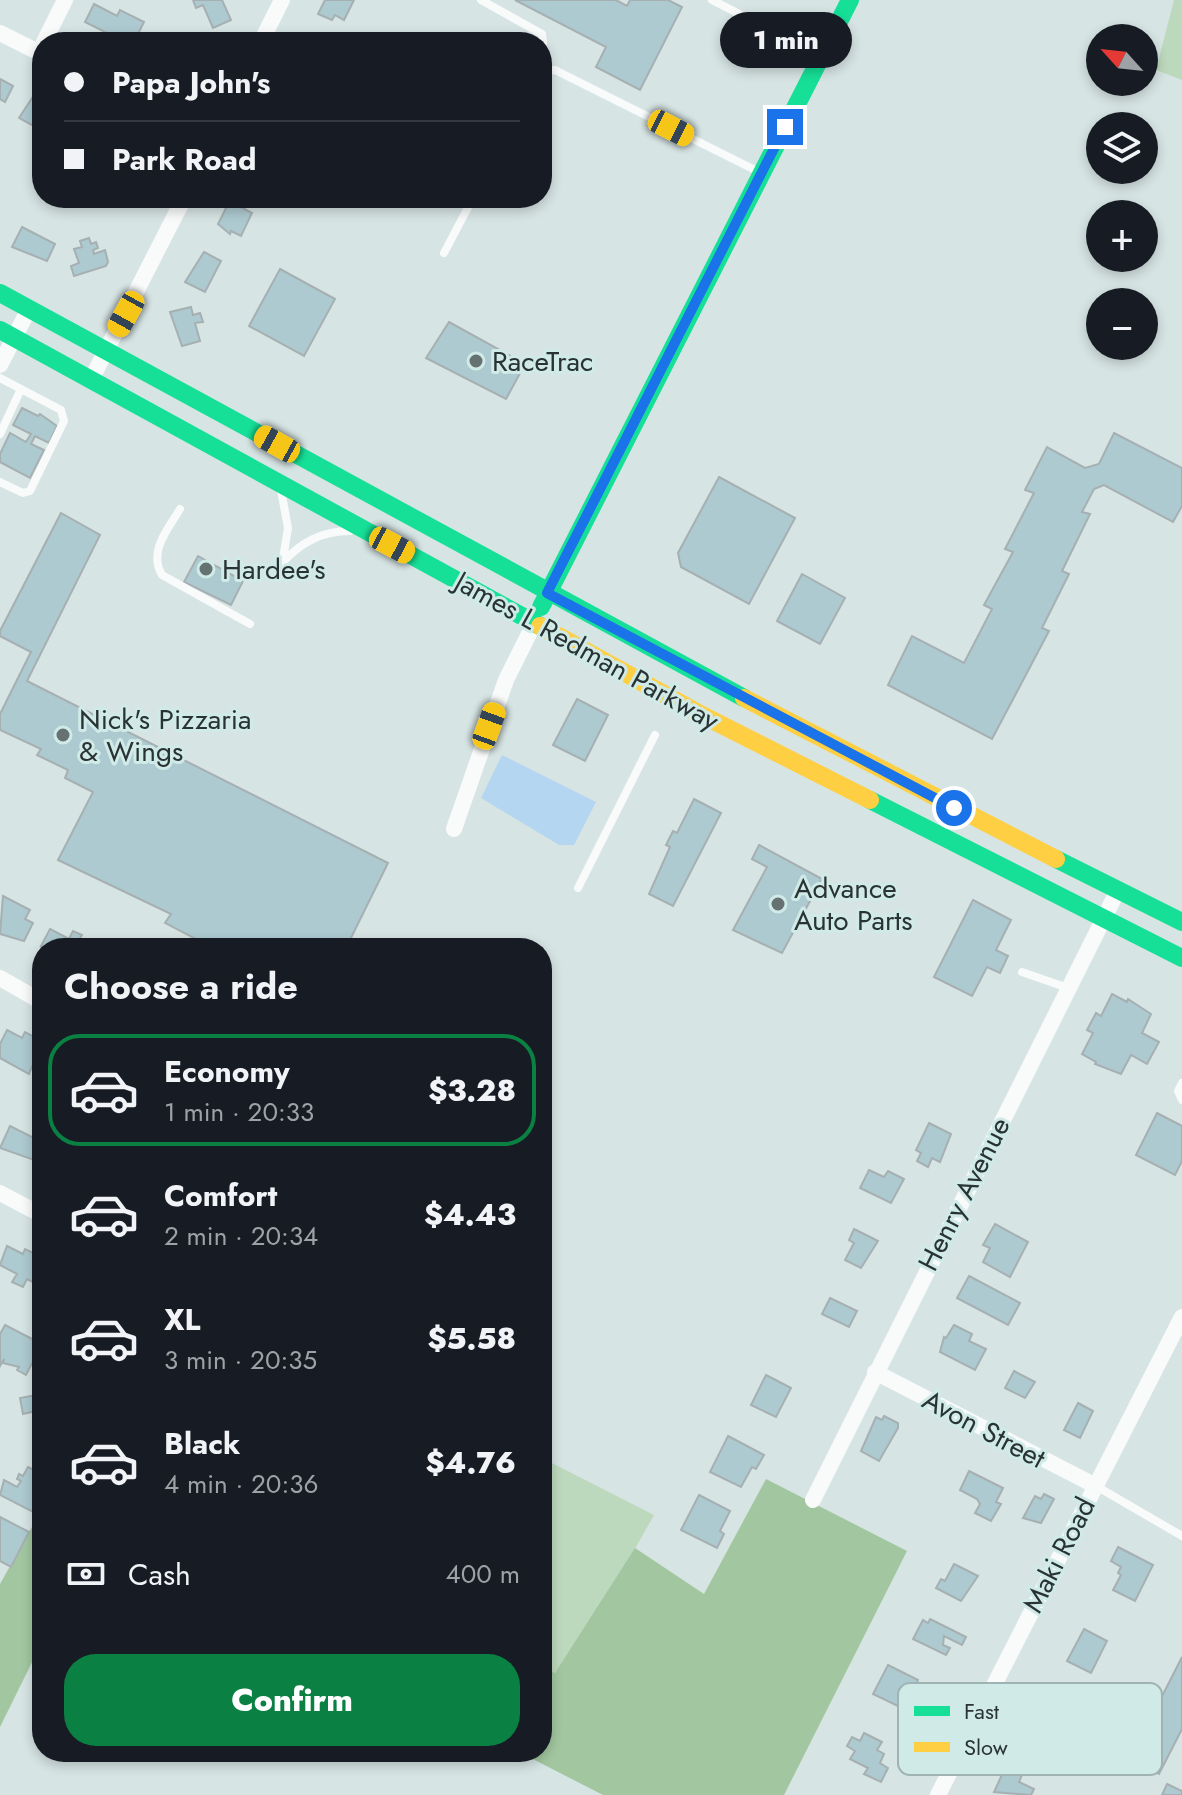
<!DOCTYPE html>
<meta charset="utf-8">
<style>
body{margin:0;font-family:Jost,sans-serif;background:#20242c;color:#f1f3f6;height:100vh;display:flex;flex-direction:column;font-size:30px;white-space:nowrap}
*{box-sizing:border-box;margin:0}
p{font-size:26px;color:#9ea1a6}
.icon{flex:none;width:44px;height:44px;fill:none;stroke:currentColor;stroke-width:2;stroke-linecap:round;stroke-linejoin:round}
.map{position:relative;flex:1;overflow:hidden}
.sheet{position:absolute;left:32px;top:938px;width:520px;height:824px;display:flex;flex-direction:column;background:#171b24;border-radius:32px;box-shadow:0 4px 12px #0003}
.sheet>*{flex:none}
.banner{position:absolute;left:32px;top:32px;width:520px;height:176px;border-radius:32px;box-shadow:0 4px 12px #0003;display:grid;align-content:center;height:176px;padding:0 32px;background:#171b24}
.needle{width:52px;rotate:297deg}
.buttons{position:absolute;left:1086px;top:24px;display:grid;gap:16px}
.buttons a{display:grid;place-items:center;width:72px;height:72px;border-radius:50%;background:#171b24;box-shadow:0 4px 12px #0003;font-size:40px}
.end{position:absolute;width:36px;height:36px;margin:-18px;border:10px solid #1a73e8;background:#fff;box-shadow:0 0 0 4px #fff}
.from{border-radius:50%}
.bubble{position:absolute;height:56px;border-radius:28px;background:#171b24;box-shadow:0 4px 12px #0003;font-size:26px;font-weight:800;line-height:56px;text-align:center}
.car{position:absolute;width:24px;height:48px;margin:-24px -12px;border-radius:10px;box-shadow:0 0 6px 2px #0007;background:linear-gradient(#f5c518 24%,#345 0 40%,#f5c518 0 76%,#345 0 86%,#f5c518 0)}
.banner b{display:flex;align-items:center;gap:28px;height:76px;font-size:30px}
.banner b+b{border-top:2px solid #363941}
.banner i{width:20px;height:20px;background:#f1f3f6}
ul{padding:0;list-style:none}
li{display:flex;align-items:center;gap:24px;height:112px;margin:0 16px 12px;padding:0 16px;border:4px solid transparent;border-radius:32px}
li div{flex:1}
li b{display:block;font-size:30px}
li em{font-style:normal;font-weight:800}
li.active{border-color:#0b8043}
li>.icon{width:72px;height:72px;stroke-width:1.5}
h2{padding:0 32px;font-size:36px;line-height:96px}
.pay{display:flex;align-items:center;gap:20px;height:88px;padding:0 32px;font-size:30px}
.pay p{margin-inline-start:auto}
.button{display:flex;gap:16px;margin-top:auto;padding:16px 32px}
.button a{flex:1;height:92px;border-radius:32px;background:#0b8043;color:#fff;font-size:32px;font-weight:800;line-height:92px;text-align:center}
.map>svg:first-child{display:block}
.green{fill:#bdd9bd}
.forest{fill:#a2c7a0}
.water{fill:#b5d6f0}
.building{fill:#adcad0;stroke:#a6b0b2;stroke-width:2}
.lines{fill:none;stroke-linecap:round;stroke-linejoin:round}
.lane{stroke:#f9fbfb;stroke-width:8}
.street{stroke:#f9fbfb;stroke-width:16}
.fast{stroke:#16e098;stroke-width:18}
.slow{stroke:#ffcf43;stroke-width:18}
.route{stroke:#1a73e8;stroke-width:10}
.poi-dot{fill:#667171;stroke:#d0eae8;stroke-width:3}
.labels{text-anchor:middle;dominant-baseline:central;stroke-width:6;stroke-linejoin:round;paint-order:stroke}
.poi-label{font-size:28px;fill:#293333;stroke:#d0eae8;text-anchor:start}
.street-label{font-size:28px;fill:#293333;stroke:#d0eae8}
.key{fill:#d0eae8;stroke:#9eb3b2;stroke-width:2}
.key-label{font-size:22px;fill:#293333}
</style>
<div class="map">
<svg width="1182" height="1795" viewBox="0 0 1182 1795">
<rect width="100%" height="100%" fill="#d6e4e3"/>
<g class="green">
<polygon points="1174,0 1182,0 1182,80 1156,70"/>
<polygon points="542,1458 654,1515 611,1591 555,1673 542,1666"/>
</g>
<g class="forest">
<polygon points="766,1479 907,1551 784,1795 603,1795 519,1752 542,1752 542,1666 555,1673 635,1548 704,1594"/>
<polygon points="42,1509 42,1642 0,1727 0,1584"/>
</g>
<polygon class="water" points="502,755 596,802 574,845 559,845 481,798"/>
<g class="building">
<polygon points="193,0 222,0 231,20 213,28 203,5 196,8"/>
<polygon points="325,0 354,0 344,20 335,15 332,20 318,14"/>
<polygon points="515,0 616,0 627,6 630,0 668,0 682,7 640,90 596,67 606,47"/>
<polygon points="94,4 117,16 120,10 144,22 134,42 125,42 85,22"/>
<polygon points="0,79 13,86 5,102 0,99"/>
<polygon points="36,92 42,95 41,130 19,118"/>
<polygon points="231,198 243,199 239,206 252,213 241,236 231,231 230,234 218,224"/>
<polygon points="22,227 55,244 47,261 12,247"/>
<polygon points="89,238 91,244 96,242 98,248 93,250 94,254 105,250 108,262 106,266 74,276 71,266 79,263 74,249 82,247 80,241"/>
<polygon points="204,252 221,261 205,292 185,282"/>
<polygon points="280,269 335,299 304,356 249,326"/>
<polygon points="191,307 193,315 200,313 203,322 195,323 200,341 182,346 170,312"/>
<polygon points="449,322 525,364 506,399 426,358"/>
<polygon points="22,408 38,416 40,414 57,426 49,443 35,436 31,444 44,450 30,478 0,462 0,454 10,433 26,442 31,434 13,425"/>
<polygon points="1114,433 1182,468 1182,506 1173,522 1104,485 1094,489 1082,512 1090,514 1062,571 1069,574 1042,628 1049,631 992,739 888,685 912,636 964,663 992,609 984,605 1013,552 1005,549 1034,493 1025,490 1047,447 1085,468 1099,464"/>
<polygon points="719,477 795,518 749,604 681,567 678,553"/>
<polygon points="61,513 100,535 27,681 388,863 346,948 213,948 165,923 171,914 58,860 93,792 65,778 68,770 37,755 41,749 0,730 0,714 31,652 0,636 0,631"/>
<polygon points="198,556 243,581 231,605 184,582"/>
<polygon points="802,574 845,598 820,644 777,621"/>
<polygon points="577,699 608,715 585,761 553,745"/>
<polygon points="694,799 721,813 673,906 649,894 670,847 666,845 673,831 677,833"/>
<polygon points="759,845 822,879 782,953 733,930 767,867 752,859"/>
<polygon points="3,896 30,910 25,919 33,923 24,941 0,934"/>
<polygon points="973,900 1011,920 996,950 1008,956 1000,973 987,967 972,996 934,977"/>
<polygon points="50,929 69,939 73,931 82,935 77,943 84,948 41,946"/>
<polygon points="1112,994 1127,1002 1128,999 1151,1014 1142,1033 1159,1042 1147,1064 1131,1055 1121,1074 1095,1064 1096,1062 1082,1054 1093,1033 1087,1030 1096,1013 1101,1016"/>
<polygon points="7,1030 22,1038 25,1032 42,1041 29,1074 0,1058 0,1044"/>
<polygon points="1157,1113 1182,1126 1182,1161 1175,1175 1136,1155"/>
<polygon points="929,1123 951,1134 940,1162 932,1158 928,1167 917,1161 921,1153 916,1150"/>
<polygon points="10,1126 42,1142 37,1161 0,1148"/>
<polygon points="869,1170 884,1177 888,1171 904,1179 891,1203 860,1188"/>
<polygon points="995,1224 1028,1242 1010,1277 983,1262 990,1248 983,1245"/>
<polygon points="854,1229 878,1241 861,1268 845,1260 854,1243 849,1240"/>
<polygon points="7,1246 23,1254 25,1249 42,1257 33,1282 27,1279 23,1287 12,1282 17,1274 0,1265"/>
<polygon points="969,1276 1020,1303 1008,1325 957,1298"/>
<polygon points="830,1298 857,1311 849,1327 822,1314"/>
<polygon points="5,1325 42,1344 26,1375 17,1370 19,1367 3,1363 4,1359 0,1366 0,1334"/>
<polygon points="954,1325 972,1334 969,1341 986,1349 975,1370 940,1352 944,1337 946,1338"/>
<polygon points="1014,1371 1035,1382 1025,1398 1005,1388"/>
<polygon points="766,1375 791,1388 776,1417 751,1405"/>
<polygon points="42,1394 42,1436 36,1437 33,1420 38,1419 36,1411 23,1414 20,1398"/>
<polygon points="1078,1403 1093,1411 1080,1438 1064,1430"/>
<polygon points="884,1416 898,1423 898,1428 879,1461 861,1451 876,1417 882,1420"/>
<polygon points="728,1436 764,1455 756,1469 752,1467 741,1487 710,1472"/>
<polygon points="28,1467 42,1474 42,1505 37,1514 0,1495 4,1480 17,1487 21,1481 17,1479 19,1474 23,1476"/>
<polygon points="969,1471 1003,1488 996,1502 1001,1504 991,1521 975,1513 980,1504 977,1499 960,1490"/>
<polygon points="1044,1494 1054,1499 1041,1523 1023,1518 1035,1496 1041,1499"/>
<polygon points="699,1495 730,1511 720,1531 724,1534 717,1548 681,1530"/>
<polygon points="0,1517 29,1532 11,1567 0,1561"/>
<polygon points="1118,1547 1153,1565 1135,1601 1113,1590 1121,1575 1118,1573 1121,1567 1111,1561"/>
<polygon points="954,1564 978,1576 961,1601 936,1588 941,1579 945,1581"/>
<polygon points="930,1619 966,1637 962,1645 944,1636 943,1645 950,1648 946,1655 913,1639 923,1620 928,1623"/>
<polygon points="1084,1629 1107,1641 1091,1673 1067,1661"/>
<polygon points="1182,1657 1182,1729 1159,1774 1130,1759"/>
<polygon points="888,1665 918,1680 906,1710 873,1694"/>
<polygon points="864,1733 882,1742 877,1750 884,1754 880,1763 888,1768 881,1782 864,1774 868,1768 850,1759 855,1751 847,1746 852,1737 860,1741"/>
<polygon points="1006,1766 1022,1775 1019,1782 1034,1789 1031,1795 994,1792"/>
<polygon points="1167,1784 1182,1791 1182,1795 1162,1795"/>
</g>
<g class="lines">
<g class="lane">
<polyline points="481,0 542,34 546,68"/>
<polyline points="712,0 817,54"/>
<polyline points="542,71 555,70 761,173"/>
<polyline points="444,253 473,198"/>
<polyline points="0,378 61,410 64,421 30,491 23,493 0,482"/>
<polyline points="0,434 21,389"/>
<polyline points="281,490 288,528 283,559"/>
<path d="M180,509C168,529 148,551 162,575L250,624"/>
<path d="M281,564C300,543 321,531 350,531"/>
<polyline points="578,888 655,735"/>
<polyline points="1022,972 1068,988"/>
<polyline points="1182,1083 1178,1091 1182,1100"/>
<polyline points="1096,1486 1182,1536"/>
</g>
<g class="street">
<polyline points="0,33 42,54"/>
<polyline points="44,42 65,0"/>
<polyline points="261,42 282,0"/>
<polyline points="0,365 29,309"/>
<polyline points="91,380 184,198"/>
<polyline points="454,829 506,680 535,622"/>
<polyline points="0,978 42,1002"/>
<polyline points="0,1193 42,1215"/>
<polyline points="875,1372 1094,1485"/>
<polyline points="813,1500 1118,890"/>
<polyline points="938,1795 1182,1317"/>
</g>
<g class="fast">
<polyline points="0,293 744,698"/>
<polyline points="0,330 540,626"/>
<polyline points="541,607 850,0"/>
<polyline points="870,800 1182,958"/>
<polyline points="1056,859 1182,922"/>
</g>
<g class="slow">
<polyline points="540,626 698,713 870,800"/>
<polyline points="744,698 1056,859"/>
</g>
</g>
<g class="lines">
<polyline class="route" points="785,127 547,593 954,808"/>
</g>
<g class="poi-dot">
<circle cx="476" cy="361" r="8"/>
<circle cx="206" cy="569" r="8"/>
<circle cx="63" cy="735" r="8"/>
<circle cx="778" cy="904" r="8"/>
</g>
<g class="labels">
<g class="poi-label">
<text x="492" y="361">RaceTrac</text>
<text x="222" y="569">Hardee's</text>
<text x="79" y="719">Nick's Pizzaria<tspan x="79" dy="32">&amp; Wings</tspan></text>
<text x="794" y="888">Advance<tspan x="794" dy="32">Auto Parts</tspan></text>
</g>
<g class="street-label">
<text transform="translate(587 651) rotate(29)">James L Redman Parkway</text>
<text transform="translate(964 1194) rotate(-63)">Henry Avenue</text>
<text transform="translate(984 1429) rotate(28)">Avon Street</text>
<text transform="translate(1059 1555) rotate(-63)">Maki Road</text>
</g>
</g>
<rect x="898" y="1683" width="264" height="92" rx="12" class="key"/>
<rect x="914" y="1706" width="36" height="10" fill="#16e098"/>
<rect x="914" y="1742" width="36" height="10" fill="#ffcf43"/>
<g class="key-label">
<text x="964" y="1719">Fast</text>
<text x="964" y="1755">Slow</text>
</g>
</svg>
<div class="buttons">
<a><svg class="needle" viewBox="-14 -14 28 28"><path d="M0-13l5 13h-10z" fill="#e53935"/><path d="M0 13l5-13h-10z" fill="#9ea1a6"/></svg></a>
<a><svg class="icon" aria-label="layers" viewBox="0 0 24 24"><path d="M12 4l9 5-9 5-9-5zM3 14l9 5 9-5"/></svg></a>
<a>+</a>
<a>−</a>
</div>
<i class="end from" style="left:954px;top:808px"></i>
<i class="end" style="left:785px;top:127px"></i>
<div class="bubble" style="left:720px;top:12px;width:132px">1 min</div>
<i class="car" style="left:671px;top:128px;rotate:117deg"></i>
<i class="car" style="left:126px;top:314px;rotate:209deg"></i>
<i class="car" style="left:277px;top:444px;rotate:299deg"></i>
<i class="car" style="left:392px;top:545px;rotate:118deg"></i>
<i class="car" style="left:489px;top:726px;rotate:20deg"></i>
<div class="banner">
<b><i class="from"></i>Papa John's</b>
<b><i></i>Park Road</b>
</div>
<section class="sheet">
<h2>Choose a ride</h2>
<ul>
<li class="active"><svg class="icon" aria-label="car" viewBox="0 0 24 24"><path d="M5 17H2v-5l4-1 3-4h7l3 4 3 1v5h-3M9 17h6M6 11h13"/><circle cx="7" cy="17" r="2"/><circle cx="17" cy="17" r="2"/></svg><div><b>Economy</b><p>1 min · 20:33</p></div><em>$3.28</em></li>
<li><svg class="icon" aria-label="car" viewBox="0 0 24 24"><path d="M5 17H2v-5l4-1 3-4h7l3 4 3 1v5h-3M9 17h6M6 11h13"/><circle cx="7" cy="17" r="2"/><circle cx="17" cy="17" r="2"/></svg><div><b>Comfort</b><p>2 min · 20:34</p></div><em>$4.43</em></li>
<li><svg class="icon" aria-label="car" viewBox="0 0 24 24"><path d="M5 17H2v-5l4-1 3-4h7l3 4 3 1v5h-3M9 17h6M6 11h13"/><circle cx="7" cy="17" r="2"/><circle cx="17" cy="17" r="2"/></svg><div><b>XL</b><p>3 min · 20:35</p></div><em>$5.58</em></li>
<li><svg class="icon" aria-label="car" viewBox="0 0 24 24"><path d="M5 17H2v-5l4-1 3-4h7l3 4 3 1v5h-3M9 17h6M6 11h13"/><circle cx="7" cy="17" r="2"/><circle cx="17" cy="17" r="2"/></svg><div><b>Black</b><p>4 min · 20:36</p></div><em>$4.76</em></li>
</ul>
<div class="pay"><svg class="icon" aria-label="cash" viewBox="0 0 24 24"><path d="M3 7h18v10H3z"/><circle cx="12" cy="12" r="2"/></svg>Cash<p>400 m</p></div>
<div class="button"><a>Confirm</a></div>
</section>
</div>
